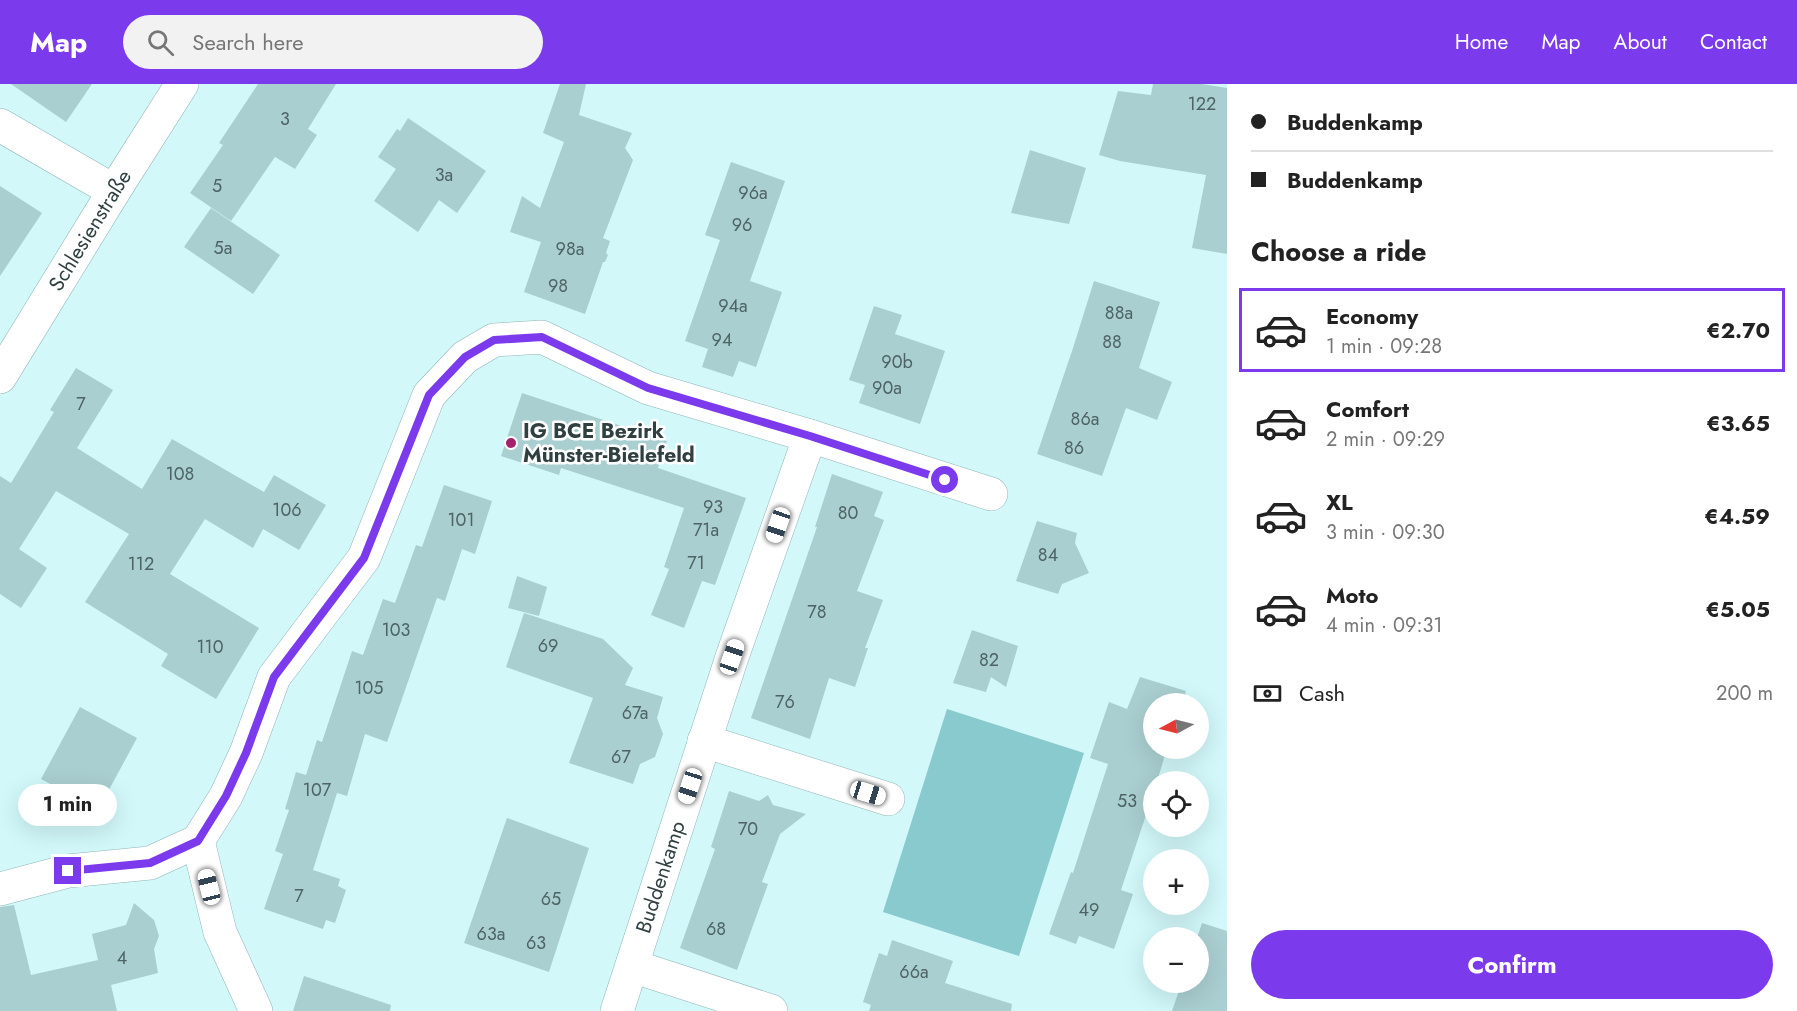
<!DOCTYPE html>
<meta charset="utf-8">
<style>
body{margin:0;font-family:Jost,sans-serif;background:#f2f2f2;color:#222;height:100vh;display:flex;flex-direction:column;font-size:22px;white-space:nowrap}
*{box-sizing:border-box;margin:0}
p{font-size:20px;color:#767676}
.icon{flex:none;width:33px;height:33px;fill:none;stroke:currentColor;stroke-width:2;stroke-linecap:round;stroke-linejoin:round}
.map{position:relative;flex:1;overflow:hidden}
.side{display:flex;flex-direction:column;background:#fff;width:570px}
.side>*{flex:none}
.top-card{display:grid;align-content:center;height:132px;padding:0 24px;background:#fff}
.needle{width:39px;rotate:263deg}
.controls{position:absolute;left:1143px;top:609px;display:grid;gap:12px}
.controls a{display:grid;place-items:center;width:66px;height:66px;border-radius:50%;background:#fff;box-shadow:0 6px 24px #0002;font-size:30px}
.end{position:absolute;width:27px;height:27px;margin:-14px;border:8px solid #7c3aed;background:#fff;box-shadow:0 0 0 3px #fff}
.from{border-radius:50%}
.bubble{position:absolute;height:42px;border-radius:21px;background:#fff;box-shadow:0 6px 24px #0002;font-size:20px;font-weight:700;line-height:42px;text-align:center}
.car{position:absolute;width:18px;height:36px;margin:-18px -9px;border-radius:8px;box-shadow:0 0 4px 2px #0007;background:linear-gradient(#fff 24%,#345 0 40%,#fff 0 76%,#345 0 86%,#fff 0)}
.top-card b{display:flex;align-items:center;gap:21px;height:57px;font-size:22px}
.top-card b+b{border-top:2px solid #e0e0e0}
.top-card i{width:15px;height:15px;background:#222}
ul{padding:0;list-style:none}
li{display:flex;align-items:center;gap:18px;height:84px;margin:0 12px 9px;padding:0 12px;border:3px solid transparent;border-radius:0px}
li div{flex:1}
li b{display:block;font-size:22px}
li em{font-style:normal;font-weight:700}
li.current{border-color:#7c3aed}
li>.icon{width:54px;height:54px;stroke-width:1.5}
h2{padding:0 24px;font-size:27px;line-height:72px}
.pay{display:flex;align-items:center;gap:15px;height:66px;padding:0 24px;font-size:22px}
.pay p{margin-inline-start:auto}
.cta{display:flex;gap:12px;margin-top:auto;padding:12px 24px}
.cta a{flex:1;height:69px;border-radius:36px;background:#7c3aed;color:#fff;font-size:24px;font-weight:700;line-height:69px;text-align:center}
header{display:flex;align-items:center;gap:36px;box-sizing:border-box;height:84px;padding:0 30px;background:#7c3aed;color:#fff}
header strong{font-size:28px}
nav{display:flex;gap:33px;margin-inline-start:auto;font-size:21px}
.search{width:420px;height:54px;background:#f2f2f2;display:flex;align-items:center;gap:15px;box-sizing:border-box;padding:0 21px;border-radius:33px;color:#767676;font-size:22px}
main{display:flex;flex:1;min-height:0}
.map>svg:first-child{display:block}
.green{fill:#89cace}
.building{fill:#aacfd1}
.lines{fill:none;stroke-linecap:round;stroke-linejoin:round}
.minor-casing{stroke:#91b5b7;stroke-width:34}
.minor{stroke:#fff;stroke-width:33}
.route{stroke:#7c3aed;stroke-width:8}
.poi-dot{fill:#a5216d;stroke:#fff;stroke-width:2}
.labels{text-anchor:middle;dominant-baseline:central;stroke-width:5;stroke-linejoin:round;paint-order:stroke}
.number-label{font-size:18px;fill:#4e6364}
.street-label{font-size:21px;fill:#303f40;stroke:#fff}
.poi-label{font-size:21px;font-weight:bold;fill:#303f40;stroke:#fff;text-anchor:start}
</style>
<header>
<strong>Map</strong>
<div class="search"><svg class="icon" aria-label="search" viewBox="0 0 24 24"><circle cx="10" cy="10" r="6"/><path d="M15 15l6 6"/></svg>Search here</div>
<nav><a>Home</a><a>Map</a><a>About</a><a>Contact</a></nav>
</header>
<main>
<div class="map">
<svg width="1227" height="927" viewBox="0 0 1227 927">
<rect width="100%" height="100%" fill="#d2f8fa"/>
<polygon class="green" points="947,625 1084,669 1019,872 883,828"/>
<g class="building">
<polygon points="11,0 92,0 66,38"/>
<polygon points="258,0 336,0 308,45 317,51 295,85 275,73 231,137 190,109 223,61 219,59"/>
<polygon points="560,0 586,0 579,31 632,49 625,64 633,76 603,154 610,157 606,169 608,171 605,178 603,178 585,230 524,208 541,158 510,148 522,112 540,124 564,58 543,49"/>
<polygon points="1153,0 1202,0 1227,4 1227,170 1192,164 1206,91 1120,77 1099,71 1118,7 1151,11"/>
<polygon points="408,34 486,87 457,129 439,116 418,148 374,117 396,85 378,73 397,45 400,47"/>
<polygon points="1030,66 1086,84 1069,140 1011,129"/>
<polygon points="731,78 785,97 750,197 782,208 756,283 739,277 733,293 702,283 708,265 685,257 720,156 705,151"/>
<polygon points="0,102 42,129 0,192"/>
<polygon points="211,124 280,171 253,210 184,163"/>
<polygon points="1094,197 1160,218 1139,284 1172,298 1157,336 1126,324 1102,392 1037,370 1073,264"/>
<polygon points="874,222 902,231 895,250 945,267 920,340 859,319 865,301 849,296"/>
<polygon points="76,284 113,306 77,364 142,405 172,355 264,408 274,391 326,421 299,466 263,445 253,464 205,435 170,490 259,544 216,615 161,582 168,570 85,518 129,450 56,407 19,465 47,484 21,524 0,510 0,392 11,399 54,328 50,326"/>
<polygon points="522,309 667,357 658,384 746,414 715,501 702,497 684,544 651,531 669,485 664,483 684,424 561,384 559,391 501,372"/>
<polygon points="832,390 883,408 874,432 884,436 857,507 883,516 865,564 868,564 855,603 829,594 810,655 751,634 817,443 815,443"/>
<polygon points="444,401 492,417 475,470 462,465 445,517 437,514 387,658 365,650 347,712 337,709 313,786 340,795 338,802 346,806 335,839 326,836 323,845 264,825 283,770 275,767 289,726 285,725 296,688 306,691 317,656 322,658 352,567 363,571 383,515 395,519 416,461 422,463"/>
<polygon points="1037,437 1077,449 1075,459 1089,489 1062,500 1058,510 1016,497"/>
<polygon points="517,492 547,503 539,532 508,524"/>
<polygon points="524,529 603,555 633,584 625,601 663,613 657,634 663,650 655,673 640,680 633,700 569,679 593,614 506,583"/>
<polygon points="972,546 1018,562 1006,603 991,593 986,608 953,599"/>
<polygon points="1140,593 1186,607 1182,620 1154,620 1154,664 1167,664 1157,698 1154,698 1154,707 1121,806 1133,810 1114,865 1079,852 1076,860 1049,850 1071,788 1073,789 1108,680 1090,674 1109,618 1127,625"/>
<polygon points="80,623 137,654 98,726 41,695"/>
<polygon points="729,707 759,717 768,711 773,721 806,730 780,750 762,798 768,800 737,886 680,864 715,765 711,763"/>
<polygon points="507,734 589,764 549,888 464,859"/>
<polygon points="134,819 154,836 159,852 154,865 158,889 111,901 117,927 0,927 0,823 14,821 31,891 98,876 92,850 126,841"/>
<polygon points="1202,839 1227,847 1227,927 1172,927 1182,898 1198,898 1197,854"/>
<polygon points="892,856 953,877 945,899 1012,920 1011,927 869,927 871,921 863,918 879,869 887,872"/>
<polygon points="304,892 391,921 390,927 293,927"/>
</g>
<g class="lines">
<defs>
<g id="minor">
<polyline points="0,41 114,107"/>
<path id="s1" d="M0,293L114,107L182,0"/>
<polyline points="704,657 888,715"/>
<polyline points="198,757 226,712 246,669 274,593 364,474 429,311 465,273 494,256 542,253 648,304 810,352 991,410"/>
<polyline points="0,805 68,787 150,779 198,757 220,848 256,927"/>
<polyline points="632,882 771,927"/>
<path id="s2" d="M617,927L732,573L810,352"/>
</g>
</defs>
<use href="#minor" class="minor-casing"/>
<use href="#minor" class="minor"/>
</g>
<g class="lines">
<polyline class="route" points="68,787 150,779 198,757 226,712 246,669 274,593 364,474 429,311 465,273 494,256 542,253 648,304 810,352 945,396"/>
</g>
<circle class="poi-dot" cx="511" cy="359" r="6"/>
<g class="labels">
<g class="number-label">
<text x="1202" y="20">122</text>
<text x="285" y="35">3</text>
<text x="444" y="91">3a</text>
<text x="217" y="102">5</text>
<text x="753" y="109">96a</text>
<text x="742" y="141">96</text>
<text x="223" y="164">5a</text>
<text x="570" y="165">98a</text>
<text x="558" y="202">98</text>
<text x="733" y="222">94a</text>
<text x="1119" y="229">88a</text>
<text x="722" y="256">94</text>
<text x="1112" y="258">88</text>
<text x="897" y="278">90b</text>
<text x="887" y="304">90a</text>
<text x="81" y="320">7</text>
<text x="1085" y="335">86a</text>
<text x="1074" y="364">86</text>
<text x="180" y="390">108</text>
<text x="713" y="423">93</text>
<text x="287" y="426">106</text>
<text x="848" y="429">80</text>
<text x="461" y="436">101</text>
<text x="706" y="446">71a</text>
<text x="1048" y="471">84</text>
<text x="696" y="479">71</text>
<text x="141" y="480">112</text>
<text x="817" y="528">78</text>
<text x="396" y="546">103</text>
<text x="548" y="562">69</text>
<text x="210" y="563">110</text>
<text x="989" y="576">82</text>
<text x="369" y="604">105</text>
<text x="785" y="618">76</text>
<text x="635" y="629">67a</text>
<text x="621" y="673">67</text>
<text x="317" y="706">107</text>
<text x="1127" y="717">53</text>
<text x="748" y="745">70</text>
<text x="299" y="812">7</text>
<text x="551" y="815">65</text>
<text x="1089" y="826">49</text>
<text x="716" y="845">68</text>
<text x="491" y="850">63a</text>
<text x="536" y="859">63</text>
<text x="122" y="874">4</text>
<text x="914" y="888">66a</text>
</g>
<g class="street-label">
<text stroke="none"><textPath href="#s1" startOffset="172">Schlesienstraße</textPath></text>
<text stroke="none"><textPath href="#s2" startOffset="141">Buddenkamp</textPath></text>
</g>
<g class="poi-label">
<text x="523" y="347">IG BCE Bezirk<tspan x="523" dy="24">Münster-Bielefeld</tspan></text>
</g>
</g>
</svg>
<div class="controls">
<a><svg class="needle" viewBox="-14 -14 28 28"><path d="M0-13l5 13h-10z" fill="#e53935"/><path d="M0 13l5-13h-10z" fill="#767676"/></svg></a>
<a><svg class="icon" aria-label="locate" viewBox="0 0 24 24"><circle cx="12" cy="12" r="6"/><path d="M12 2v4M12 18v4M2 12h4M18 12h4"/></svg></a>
<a>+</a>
<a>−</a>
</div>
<i class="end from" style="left:945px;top:396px"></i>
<i class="end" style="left:68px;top:787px"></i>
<div class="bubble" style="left:18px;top:700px;width:99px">1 min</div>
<i class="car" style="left:778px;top:441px;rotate:199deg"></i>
<i class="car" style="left:732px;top:573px;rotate:19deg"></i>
<i class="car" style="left:690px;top:702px;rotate:198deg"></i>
<i class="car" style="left:868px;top:709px;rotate:107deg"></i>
<i class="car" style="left:209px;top:803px;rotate:346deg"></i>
</div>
<section class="side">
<div class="top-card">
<b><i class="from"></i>Buddenkamp</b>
<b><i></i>Buddenkamp</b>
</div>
<h2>Choose a ride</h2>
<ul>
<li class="current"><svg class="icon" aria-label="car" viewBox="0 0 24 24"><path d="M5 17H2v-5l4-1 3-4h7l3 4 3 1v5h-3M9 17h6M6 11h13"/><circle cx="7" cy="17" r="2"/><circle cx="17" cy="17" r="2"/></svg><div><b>Economy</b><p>1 min · 09:28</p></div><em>€2.70</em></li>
<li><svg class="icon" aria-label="car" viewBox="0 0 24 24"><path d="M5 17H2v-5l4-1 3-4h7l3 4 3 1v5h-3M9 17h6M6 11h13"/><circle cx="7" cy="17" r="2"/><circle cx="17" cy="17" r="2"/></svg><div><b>Comfort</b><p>2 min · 09:29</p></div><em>€3.65</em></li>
<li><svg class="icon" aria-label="car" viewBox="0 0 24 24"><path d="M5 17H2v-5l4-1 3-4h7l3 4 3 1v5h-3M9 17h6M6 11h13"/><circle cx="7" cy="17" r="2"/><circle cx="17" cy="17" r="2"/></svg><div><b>XL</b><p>3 min · 09:30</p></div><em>€4.59</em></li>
<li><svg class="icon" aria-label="car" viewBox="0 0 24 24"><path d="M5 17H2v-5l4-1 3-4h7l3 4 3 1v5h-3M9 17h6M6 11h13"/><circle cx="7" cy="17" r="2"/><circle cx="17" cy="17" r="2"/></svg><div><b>Moto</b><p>4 min · 09:31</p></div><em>€5.05</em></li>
</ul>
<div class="pay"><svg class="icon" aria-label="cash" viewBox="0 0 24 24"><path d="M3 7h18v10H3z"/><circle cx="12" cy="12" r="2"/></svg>Cash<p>200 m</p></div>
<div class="cta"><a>Confirm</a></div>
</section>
</main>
